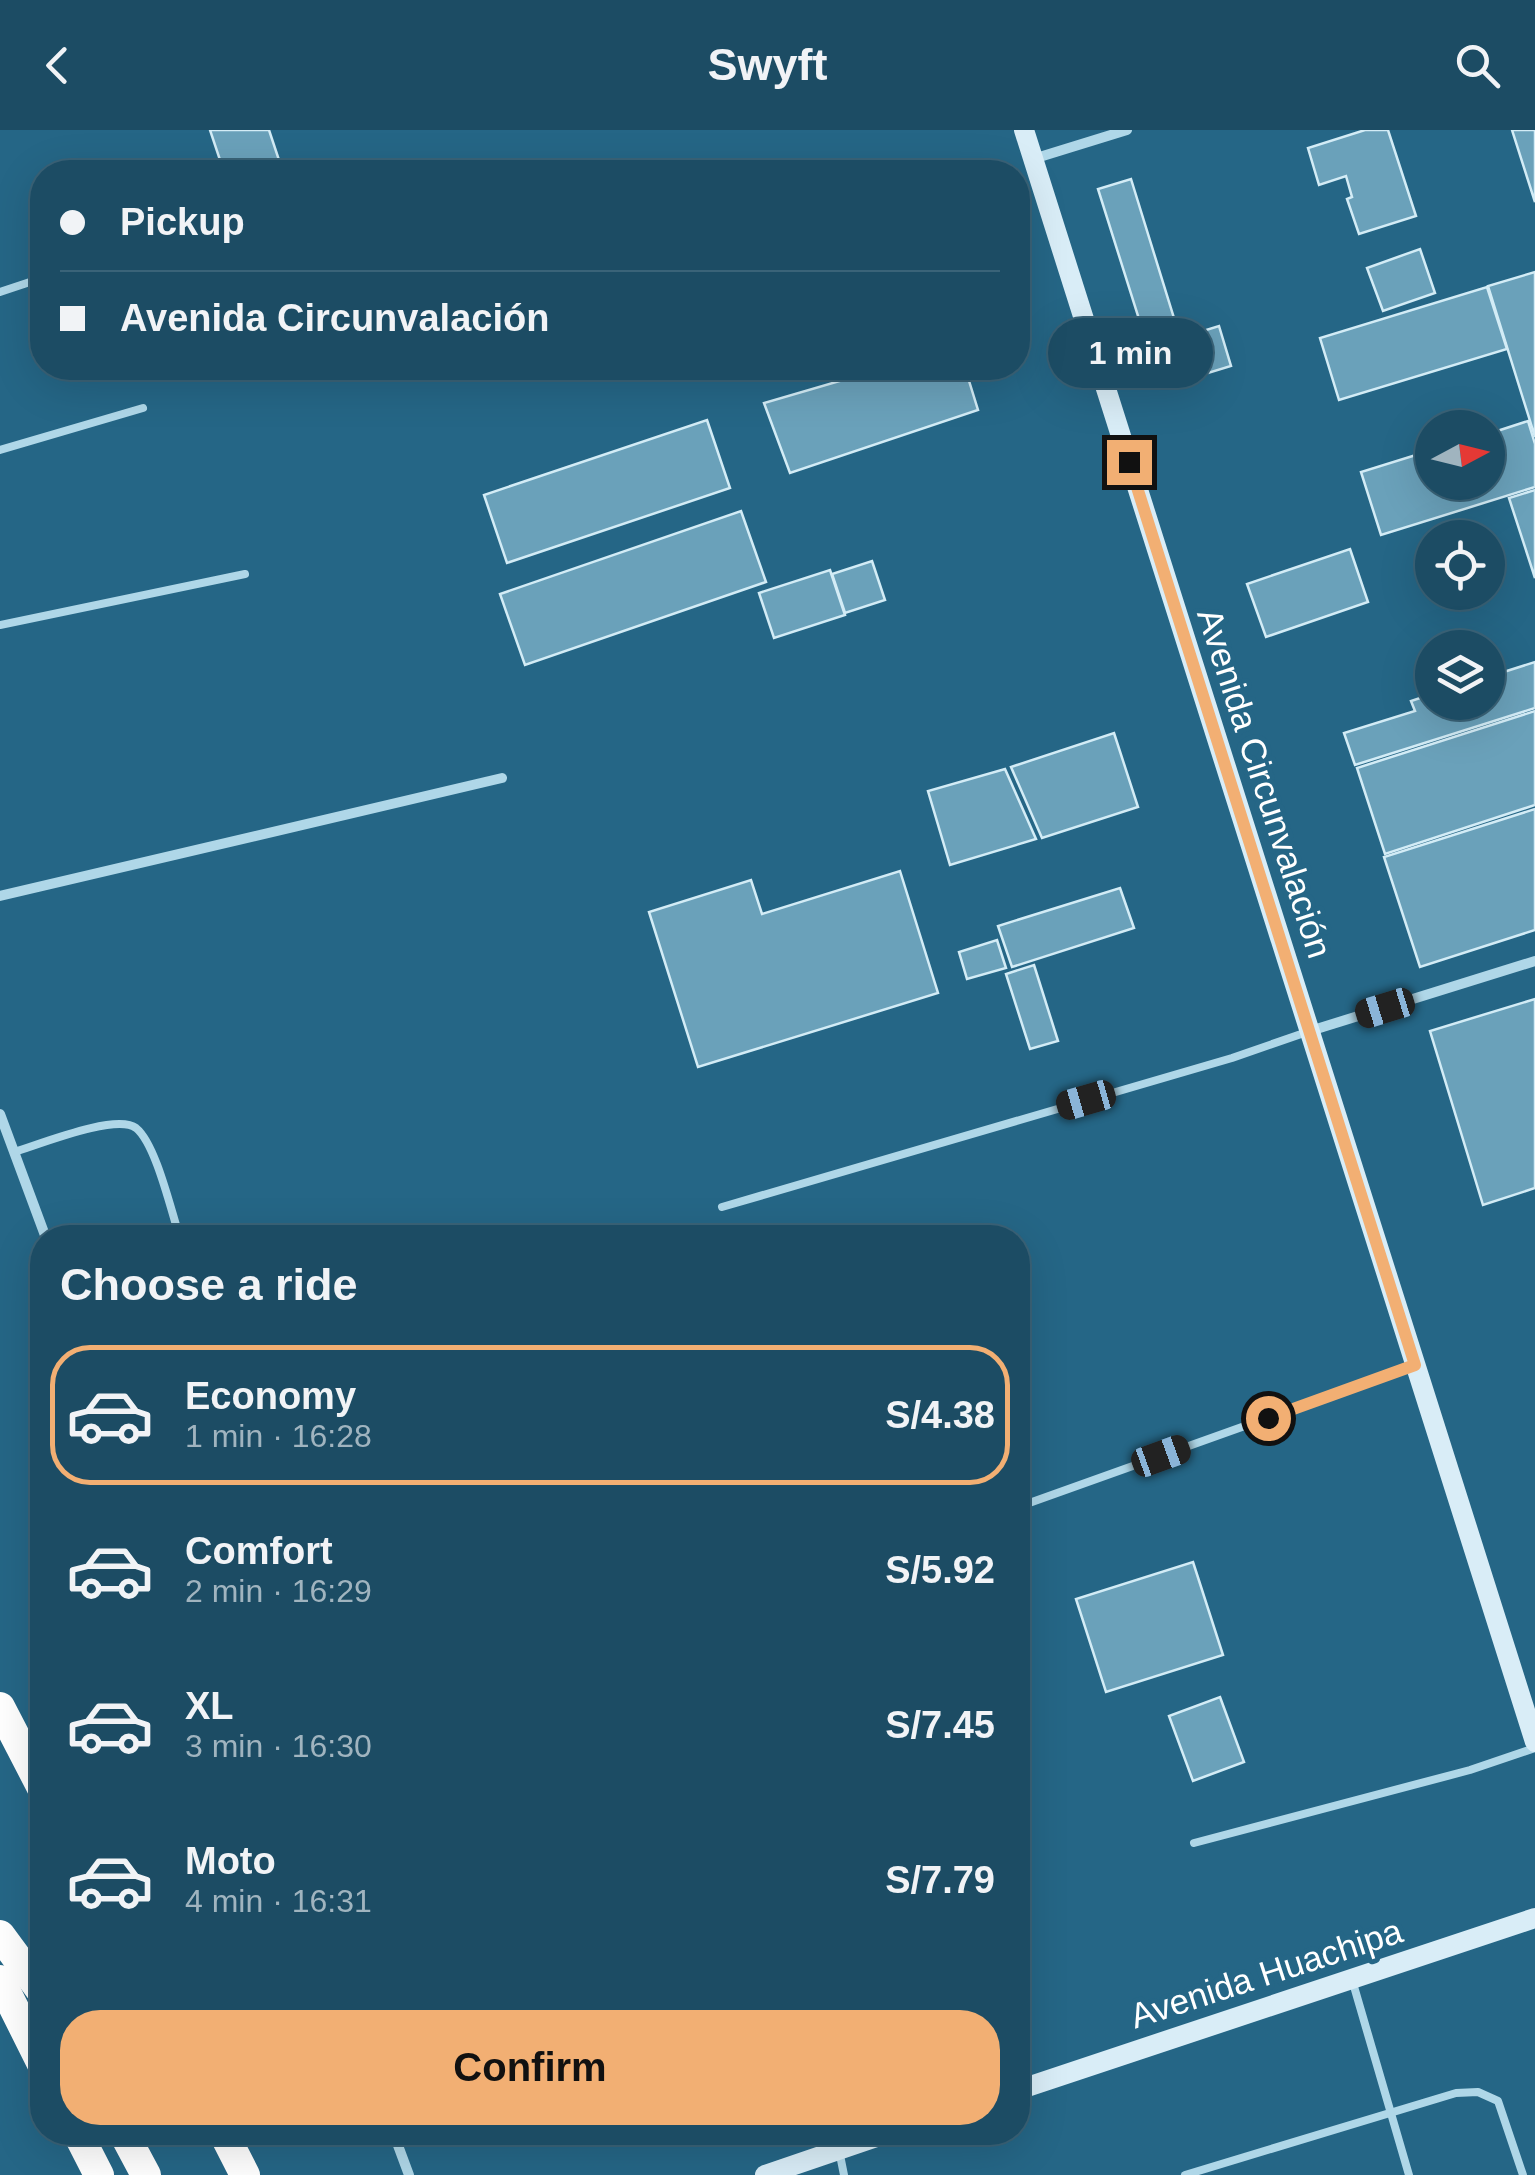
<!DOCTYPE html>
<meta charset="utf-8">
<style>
body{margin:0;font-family:Helvetica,sans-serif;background:#25536a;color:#f1f3f6;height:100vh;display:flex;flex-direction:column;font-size:38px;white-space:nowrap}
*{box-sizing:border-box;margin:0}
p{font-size:32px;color:#a0b4bf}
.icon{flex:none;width:55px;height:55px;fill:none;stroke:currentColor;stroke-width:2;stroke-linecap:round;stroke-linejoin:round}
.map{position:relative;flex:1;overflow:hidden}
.panel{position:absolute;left:30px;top:1095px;width:1000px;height:920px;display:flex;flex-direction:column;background:#1c4c64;border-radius:40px;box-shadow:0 10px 40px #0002,0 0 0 2px #3a6378}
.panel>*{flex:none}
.guide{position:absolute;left:30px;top:30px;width:1000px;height:220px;border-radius:40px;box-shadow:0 10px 40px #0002,0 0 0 2px #3a6378;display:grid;align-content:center;height:220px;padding:0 30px;background:#1c4c64}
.needle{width:65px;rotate:83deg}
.controls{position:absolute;left:1415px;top:280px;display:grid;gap:20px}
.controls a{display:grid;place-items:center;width:90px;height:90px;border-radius:50%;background:#1c4c64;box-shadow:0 10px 40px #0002,0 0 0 2px #3a6378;font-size:50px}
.end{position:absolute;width:45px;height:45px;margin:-22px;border:12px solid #f2af73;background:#111;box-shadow:0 0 0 5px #111}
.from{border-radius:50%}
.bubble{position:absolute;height:70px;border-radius:35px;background:#1c4c64;box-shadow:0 10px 40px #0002,0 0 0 2px #3a6378;font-size:32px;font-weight:700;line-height:70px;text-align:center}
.car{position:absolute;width:30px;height:60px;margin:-30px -15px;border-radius:12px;box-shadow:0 0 8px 2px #0007;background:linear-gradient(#222 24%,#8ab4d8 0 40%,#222 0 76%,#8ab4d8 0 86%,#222 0)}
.guide b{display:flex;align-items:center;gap:35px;height:95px;font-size:38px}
.guide b+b{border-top:2px solid #3a6378}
.guide i{width:25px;height:25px;background:#f1f3f6}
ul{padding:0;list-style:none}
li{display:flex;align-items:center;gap:30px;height:140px;margin:0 20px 15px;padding:0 10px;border:5px solid transparent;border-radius:40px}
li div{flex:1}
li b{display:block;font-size:38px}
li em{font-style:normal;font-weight:700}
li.current{border-color:#f2af73}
li>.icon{width:90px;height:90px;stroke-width:1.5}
h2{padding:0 30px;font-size:45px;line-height:120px}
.action{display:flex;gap:20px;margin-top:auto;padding:20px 30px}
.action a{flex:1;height:115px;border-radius:40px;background:#f2af73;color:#111;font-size:40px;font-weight:700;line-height:115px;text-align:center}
header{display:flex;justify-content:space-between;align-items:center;height:130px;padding:0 30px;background:#1c4c64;font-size:45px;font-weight:700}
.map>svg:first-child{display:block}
.building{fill:#6aa1ba;stroke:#d3ecf6;stroke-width:2.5}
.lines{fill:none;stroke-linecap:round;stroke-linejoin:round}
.lane{stroke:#afd7e8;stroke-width:8}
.street{stroke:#afd7e8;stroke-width:10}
.secondary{stroke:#d9edf7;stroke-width:20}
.highway{stroke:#fff;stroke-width:30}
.route{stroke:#f2af73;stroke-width:12}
.labels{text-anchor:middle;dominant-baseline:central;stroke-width:10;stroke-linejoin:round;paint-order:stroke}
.street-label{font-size:35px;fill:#fff;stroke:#256686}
</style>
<header><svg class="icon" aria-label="back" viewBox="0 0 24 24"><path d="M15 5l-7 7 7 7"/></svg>Swyft<svg class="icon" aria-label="search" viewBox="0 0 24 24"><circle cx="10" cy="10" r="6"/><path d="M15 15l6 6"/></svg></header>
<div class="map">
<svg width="1535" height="2045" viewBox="0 0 1535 2045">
<rect width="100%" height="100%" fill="#256686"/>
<g class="building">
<polygon points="210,0 269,0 283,42 224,42"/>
<polygon points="1365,0 1388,0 1416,86 1359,104 1347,69 1352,67 1346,46 1319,55 1308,18"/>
<polygon points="1512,0 1535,0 1535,72"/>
<polygon points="1131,49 1182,214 1150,224 1098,59"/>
<polygon points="1420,119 1435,163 1383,181 1367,138"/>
<polygon points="1535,142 1535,307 1488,156"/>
<polygon points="1487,157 1507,219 1339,270 1320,208"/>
<polygon points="1219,196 1231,236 1195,247 1183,207"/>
<polygon points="444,238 487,238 448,250"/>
<polygon points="884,238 965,238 978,280 790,343 764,273"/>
<polygon points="707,290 730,358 507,433 484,365"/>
<polygon points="1528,291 1535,314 1535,357 1381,405 1361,342 1432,320 1432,352 1488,352 1488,304"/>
<polygon points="1535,360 1535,448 1509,368"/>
<polygon points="741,381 766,452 525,535 500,464"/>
<polygon points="1350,419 1368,472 1266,507 1247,454"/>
<polygon points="872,431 885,470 845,483 832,444"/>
<polygon points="830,440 845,485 774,508 759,463"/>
<polygon points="1535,532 1535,578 1355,635 1344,603 1415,581 1411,571 1432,564 1432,572 1488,572 1488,547"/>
<polygon points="1535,581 1535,675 1385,724 1357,638"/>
<polygon points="1114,603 1138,677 1042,708 1011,637"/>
<polygon points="1005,639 1036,709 950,735 928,661"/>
<polygon points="1535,679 1535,800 1420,837 1384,727"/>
<polygon points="900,741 938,863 698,937 649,782 751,750 762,784"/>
<polygon points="1120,758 1134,798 1012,837 998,796"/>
<polygon points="997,810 1006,838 967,849 959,822"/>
<polygon points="1034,835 1058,911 1030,919 1006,844"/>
<polygon points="1535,869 1535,1058 1483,1075 1430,901"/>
<polygon points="1193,1432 1223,1525 1106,1562 1076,1469"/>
<polygon points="1220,1567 1244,1632 1193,1651 1169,1586"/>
</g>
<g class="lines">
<g class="lane">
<polyline points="0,162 42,148"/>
<polyline points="0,320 143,278"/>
<polyline points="0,495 245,444"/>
<path d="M14,1022C38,1015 116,983 136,998C156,1014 171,1081 180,1108"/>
<polyline points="722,1077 1232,928 1307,902"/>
<polyline points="1018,1377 1415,1235"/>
<polyline points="1194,1713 1470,1640 1535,1618"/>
<polyline points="1353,1853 1409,2045"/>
<polyline points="839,2020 844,2045"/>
<polyline points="1185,2045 1456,1963 1478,1962 1498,1971 1523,2045"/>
</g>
<g class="street">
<polyline points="1033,29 1127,0"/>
<polyline points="0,766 502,648"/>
<polyline points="1310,901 1535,831"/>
<polyline points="0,984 46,1108"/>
<polyline points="393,2002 409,2045"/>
</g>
<g class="secondary">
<polyline points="1024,0 1535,1612"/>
<polyline points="1018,1960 1535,1788"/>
<polyline points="765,2045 891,2002"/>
</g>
<g class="highway">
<polyline points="0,1577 42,1658"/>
<polyline points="0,1805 42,1862"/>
<polyline points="0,1850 42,1934"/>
<polyline points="77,2002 99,2045"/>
<polyline points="123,2002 146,2045"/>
<polyline points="223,2002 245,2045"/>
</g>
</g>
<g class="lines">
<polyline class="route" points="1129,332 1415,1235 1268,1288"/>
</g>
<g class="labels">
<g class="street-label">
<text transform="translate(1265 653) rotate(72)">Avenida Circunvalación</text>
<text transform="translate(1266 1843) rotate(-18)">Avenida Huachipa</text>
</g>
</g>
</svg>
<div class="controls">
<a><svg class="needle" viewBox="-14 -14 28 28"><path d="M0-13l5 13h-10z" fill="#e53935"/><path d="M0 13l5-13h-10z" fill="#a0b4bf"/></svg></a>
<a><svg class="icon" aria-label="locate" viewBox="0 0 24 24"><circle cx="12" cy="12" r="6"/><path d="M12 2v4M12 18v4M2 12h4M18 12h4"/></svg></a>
<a><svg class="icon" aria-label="layers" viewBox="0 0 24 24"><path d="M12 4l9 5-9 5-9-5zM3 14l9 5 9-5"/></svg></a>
</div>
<i class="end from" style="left:1268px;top:1288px"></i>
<i class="end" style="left:1129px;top:332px"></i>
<div class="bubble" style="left:1048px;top:188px;width:165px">1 min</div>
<i class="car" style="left:1385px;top:878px;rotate:253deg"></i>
<i class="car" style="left:1086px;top:970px;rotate:254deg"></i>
<i class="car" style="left:1161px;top:1326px;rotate:70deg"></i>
<div class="guide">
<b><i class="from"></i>Pickup</b>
<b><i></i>Avenida Circunvalación</b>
</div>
<section class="panel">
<h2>Choose a ride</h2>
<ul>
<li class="current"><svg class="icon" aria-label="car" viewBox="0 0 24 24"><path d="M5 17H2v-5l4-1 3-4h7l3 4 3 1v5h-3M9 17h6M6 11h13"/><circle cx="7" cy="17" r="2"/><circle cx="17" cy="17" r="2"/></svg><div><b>Economy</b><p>1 min · 16:28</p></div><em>S/4.38</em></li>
<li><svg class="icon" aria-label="car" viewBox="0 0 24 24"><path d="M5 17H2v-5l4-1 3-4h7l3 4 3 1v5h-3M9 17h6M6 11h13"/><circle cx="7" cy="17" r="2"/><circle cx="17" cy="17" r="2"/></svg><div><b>Comfort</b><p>2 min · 16:29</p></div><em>S/5.92</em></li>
<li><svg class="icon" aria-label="car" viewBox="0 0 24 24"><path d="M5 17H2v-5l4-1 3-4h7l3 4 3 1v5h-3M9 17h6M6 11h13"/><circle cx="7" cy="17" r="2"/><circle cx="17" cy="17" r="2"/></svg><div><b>XL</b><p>3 min · 16:30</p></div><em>S/7.45</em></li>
<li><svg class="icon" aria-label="car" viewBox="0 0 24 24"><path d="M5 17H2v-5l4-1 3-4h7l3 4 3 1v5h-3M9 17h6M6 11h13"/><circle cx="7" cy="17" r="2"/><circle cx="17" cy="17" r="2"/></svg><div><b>Moto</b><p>4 min · 16:31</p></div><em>S/7.79</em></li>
</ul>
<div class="action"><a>Confirm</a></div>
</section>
</div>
